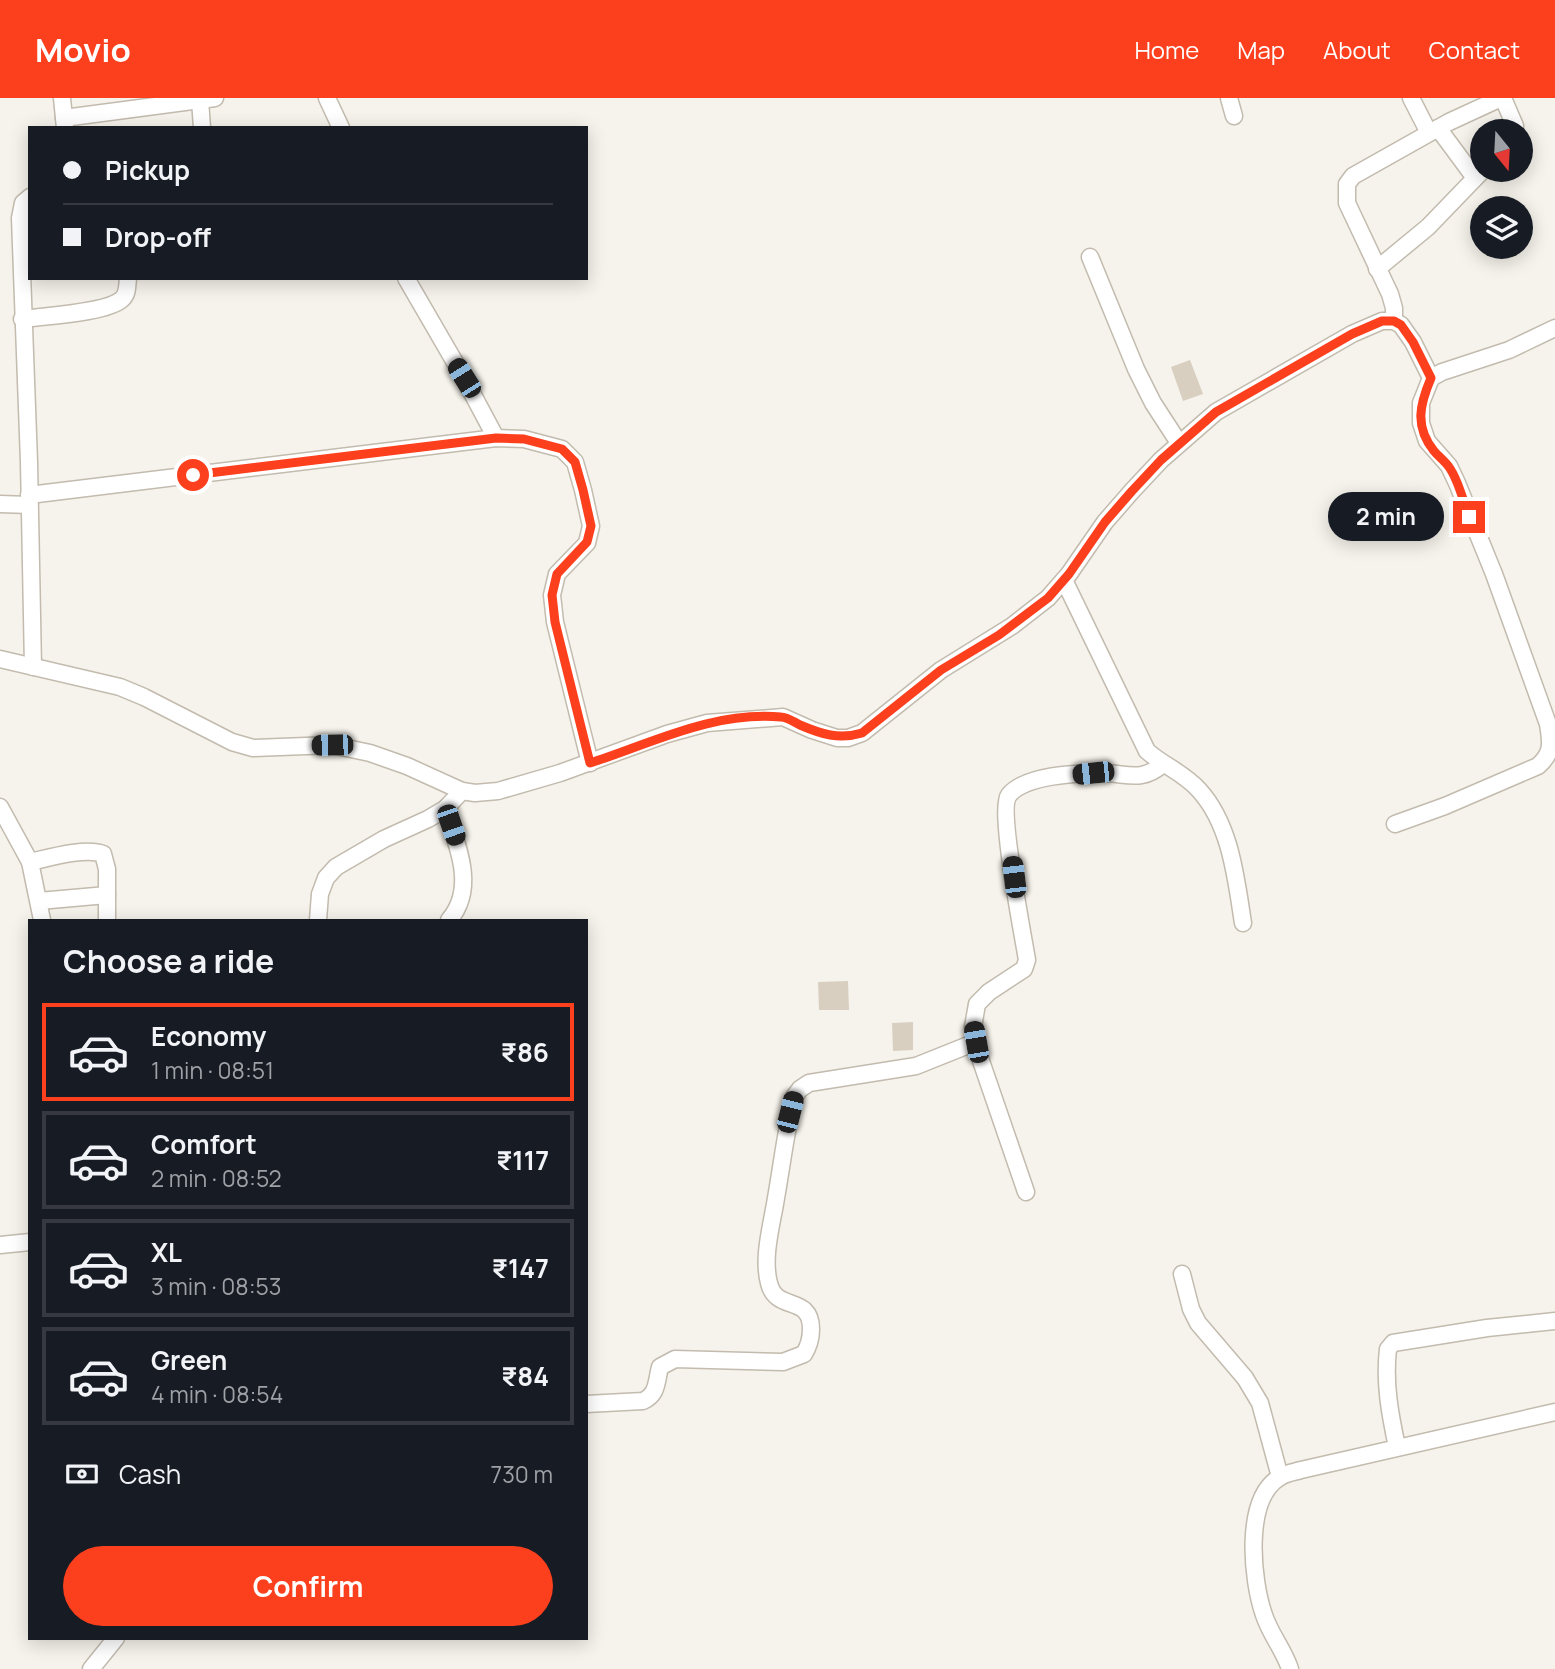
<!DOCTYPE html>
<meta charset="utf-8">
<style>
body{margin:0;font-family:Manrope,sans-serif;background:#20242c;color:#f1f3f6;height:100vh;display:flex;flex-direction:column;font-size:26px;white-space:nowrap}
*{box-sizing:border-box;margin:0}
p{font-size:23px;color:#9ea1a6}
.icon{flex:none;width:38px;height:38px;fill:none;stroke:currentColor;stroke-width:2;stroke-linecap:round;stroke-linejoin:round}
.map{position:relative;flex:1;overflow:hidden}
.sheet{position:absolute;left:28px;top:821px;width:560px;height:721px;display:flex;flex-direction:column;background:#171b24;border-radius:0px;box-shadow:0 4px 18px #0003}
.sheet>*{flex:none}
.guide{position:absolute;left:28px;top:28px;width:560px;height:154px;border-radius:0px;box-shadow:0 4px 18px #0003;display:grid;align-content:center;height:154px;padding:0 35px;background:#171b24}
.needle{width:46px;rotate:162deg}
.tools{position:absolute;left:1470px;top:21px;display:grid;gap:14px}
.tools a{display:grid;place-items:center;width:63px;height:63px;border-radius:50%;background:#171b24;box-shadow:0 4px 18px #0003;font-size:35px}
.end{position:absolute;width:32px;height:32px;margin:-16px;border:9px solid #fc3f1d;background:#fff;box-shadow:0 0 0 4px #fff}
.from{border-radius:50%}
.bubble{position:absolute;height:49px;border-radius:24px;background:#171b24;box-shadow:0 4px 18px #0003;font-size:23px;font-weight:700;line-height:49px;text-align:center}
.car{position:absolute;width:21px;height:42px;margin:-21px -10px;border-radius:9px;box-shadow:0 0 5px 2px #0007;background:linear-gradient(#222 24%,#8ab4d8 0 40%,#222 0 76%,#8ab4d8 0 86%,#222 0)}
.guide b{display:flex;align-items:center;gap:24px;height:66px;font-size:26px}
.guide b+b{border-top:2px solid #363941}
.guide i{width:18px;height:18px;background:#f1f3f6}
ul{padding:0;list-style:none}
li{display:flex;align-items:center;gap:21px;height:98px;margin:0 14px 10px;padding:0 21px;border:4px solid #363941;border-radius:0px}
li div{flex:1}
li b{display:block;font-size:26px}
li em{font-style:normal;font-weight:700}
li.active{border-color:#fc3f1d}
li>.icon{width:63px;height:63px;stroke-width:1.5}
h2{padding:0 35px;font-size:32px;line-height:84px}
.pay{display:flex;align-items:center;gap:18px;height:77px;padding:0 35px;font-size:26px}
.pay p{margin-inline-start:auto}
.cta{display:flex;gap:14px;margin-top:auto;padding:14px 35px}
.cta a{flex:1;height:80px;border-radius:42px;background:#fc3f1d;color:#fff;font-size:28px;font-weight:700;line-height:80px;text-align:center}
header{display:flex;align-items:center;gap:42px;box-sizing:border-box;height:98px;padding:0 35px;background:#fc3f1d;color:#fff}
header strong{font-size:33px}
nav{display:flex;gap:38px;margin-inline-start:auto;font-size:24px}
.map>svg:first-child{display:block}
.building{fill:#d8cfc1}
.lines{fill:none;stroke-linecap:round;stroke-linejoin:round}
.street-casing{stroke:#c2bbae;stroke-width:19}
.street{stroke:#fff;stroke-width:16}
.route{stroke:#fc3f1d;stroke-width:9}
</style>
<header>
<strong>Movio</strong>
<nav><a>Home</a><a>Map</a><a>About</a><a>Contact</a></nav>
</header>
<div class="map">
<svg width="1555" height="1571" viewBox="0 0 1555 1571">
<rect width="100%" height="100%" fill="#f6f3ec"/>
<g class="building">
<polygon points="1190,262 1203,296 1183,303 1171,269"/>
<polygon points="848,883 849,912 819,912 818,884"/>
<polygon points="913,924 913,952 893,953 892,925"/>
</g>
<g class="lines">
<defs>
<g id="street">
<polyline points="62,0 65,30"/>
<polyline points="327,0 341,30"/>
<polyline points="1229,0 1234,18"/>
<polyline points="1411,0 1429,35"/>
<polyline points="1503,0 1515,28 1514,33"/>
<polyline points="200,2 202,30"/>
<polyline points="64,20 215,0"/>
<polyline points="1438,30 1475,80"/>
<polyline points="30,99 23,105 20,120 29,364 33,569"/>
<polyline points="1090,159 1136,271 1153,305 1179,345"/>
<polyline points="1377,171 1428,129 1483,72"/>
<polyline points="406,180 464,280 496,340"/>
<path d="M22,221C43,218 108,215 122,201C128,196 127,188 128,180"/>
<polyline points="1394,223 1394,210 1390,196 1347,105 1347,86 1353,78 1449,24 1501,0"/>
<polyline points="29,397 496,340 524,341 562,351 575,364 583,392 591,428 587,445 557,476 552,497 555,524 590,665"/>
<polyline points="0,406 29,407"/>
<path d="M1064,482L1147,653C1164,668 1184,675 1199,692C1231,727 1236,781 1243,825"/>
<polyline points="0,561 120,589 144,599 232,644 253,650 332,647 370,655 407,668 462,693 475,695 498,693 560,675 667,636 707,625 783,619 812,632 837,640 848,640 862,635 941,572 1012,528 1048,500 1069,476 1105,424 1132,393 1161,362 1216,314 1352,236 1382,223 1394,223 1401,227 1413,244 1431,280"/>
<polyline points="0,709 30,764 42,822"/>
<path d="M445,711C457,746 477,790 449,822"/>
<path d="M1395,726L1445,708L1538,668C1553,655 1551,645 1548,626L1494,476L1457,385L1449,368L1427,343L1421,325V305L1431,280L1442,274L1509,252L1555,230"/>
<path d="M30,764C48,760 86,749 103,756L107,771V822"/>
<polyline points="39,803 107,797"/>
<polyline points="318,822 320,796 326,780 336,769 384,741 428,721 445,711 462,693"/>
<path d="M1026,1094L980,960L973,929L977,906L989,894L1024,871L1027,862C1023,837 998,711 1009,697C1025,677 1078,675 1102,675C1127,675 1141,685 1163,666"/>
<polyline points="0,1147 30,1144"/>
<polyline points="1182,1176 1191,1211 1198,1225 1245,1280 1260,1305 1280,1379"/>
<path d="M586,1306L643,1303C658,1296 656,1284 660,1269L675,1261L783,1264L804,1256C809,1248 811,1240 811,1231C811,1196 776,1215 769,1185C762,1159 772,1126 776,1100C782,1066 786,1032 794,999L800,991L809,985L916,968L976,944"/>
<path d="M1397,1349C1390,1316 1384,1285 1388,1251L1393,1245L1487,1230L1555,1223"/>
<polyline points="91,1571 116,1540"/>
<path d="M1290,1571C1284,1552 1270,1536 1264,1517C1252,1483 1243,1401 1280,1379C1286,1375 1294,1374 1301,1372L1555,1314"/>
</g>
</defs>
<use href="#street" class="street-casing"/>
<use href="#street" class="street"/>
</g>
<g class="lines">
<path class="route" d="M193,377L496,340L524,341L562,351L575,364L583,392L591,428L587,444L557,476L552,497L555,524L590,665C652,645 713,613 781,619C787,619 794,624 800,627C821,636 839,642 862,635L941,572L999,537L1048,500L1069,476L1105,424L1132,393L1161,362L1216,314L1352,236L1382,223H1394L1401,227L1413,244L1431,280C1420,306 1414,328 1434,353C1438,358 1445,363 1449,369C1459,383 1463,403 1469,419"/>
</g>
</svg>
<div class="tools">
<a><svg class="needle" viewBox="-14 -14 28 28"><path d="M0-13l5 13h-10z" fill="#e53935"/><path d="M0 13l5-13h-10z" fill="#9ea1a6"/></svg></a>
<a><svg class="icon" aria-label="layers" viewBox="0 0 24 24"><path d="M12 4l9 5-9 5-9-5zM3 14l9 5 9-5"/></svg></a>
</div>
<i class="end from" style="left:193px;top:377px"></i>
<i class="end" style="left:1469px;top:419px"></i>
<div class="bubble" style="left:1328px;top:394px;width:116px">2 min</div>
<i class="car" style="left:464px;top:280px;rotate:328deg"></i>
<i class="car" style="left:332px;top:647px;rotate:269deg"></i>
<i class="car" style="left:1093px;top:675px;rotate:264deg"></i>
<i class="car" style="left:451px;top:727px;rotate:161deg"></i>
<i class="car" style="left:1014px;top:779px;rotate:353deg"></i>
<i class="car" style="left:976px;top:944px;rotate:350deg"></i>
<i class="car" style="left:790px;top:1014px;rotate:14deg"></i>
<div class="guide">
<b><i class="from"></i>Pickup</b>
<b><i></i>Drop-off</b>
</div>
<section class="sheet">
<h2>Choose a ride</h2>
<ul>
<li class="active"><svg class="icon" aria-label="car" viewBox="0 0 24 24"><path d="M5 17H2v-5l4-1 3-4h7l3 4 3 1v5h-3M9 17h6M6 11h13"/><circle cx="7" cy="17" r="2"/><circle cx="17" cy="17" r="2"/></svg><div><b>Economy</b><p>1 min · 08:51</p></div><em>₹86</em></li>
<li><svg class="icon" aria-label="car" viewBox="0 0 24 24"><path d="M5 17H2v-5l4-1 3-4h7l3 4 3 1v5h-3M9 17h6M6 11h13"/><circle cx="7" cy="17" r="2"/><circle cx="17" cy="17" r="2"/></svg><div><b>Comfort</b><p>2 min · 08:52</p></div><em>₹117</em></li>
<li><svg class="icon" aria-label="car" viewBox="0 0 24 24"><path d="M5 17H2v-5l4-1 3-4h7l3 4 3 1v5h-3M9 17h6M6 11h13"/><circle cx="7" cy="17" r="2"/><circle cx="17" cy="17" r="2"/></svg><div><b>XL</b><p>3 min · 08:53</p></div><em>₹147</em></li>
<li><svg class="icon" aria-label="car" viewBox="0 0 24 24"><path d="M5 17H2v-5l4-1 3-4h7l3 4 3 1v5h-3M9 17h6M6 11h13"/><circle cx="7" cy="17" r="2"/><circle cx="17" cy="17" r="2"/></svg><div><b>Green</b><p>4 min · 08:54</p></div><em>₹84</em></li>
</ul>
<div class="pay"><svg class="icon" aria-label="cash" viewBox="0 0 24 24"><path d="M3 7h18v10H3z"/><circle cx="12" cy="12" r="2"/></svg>Cash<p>730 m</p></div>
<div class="cta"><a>Confirm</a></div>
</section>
</div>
